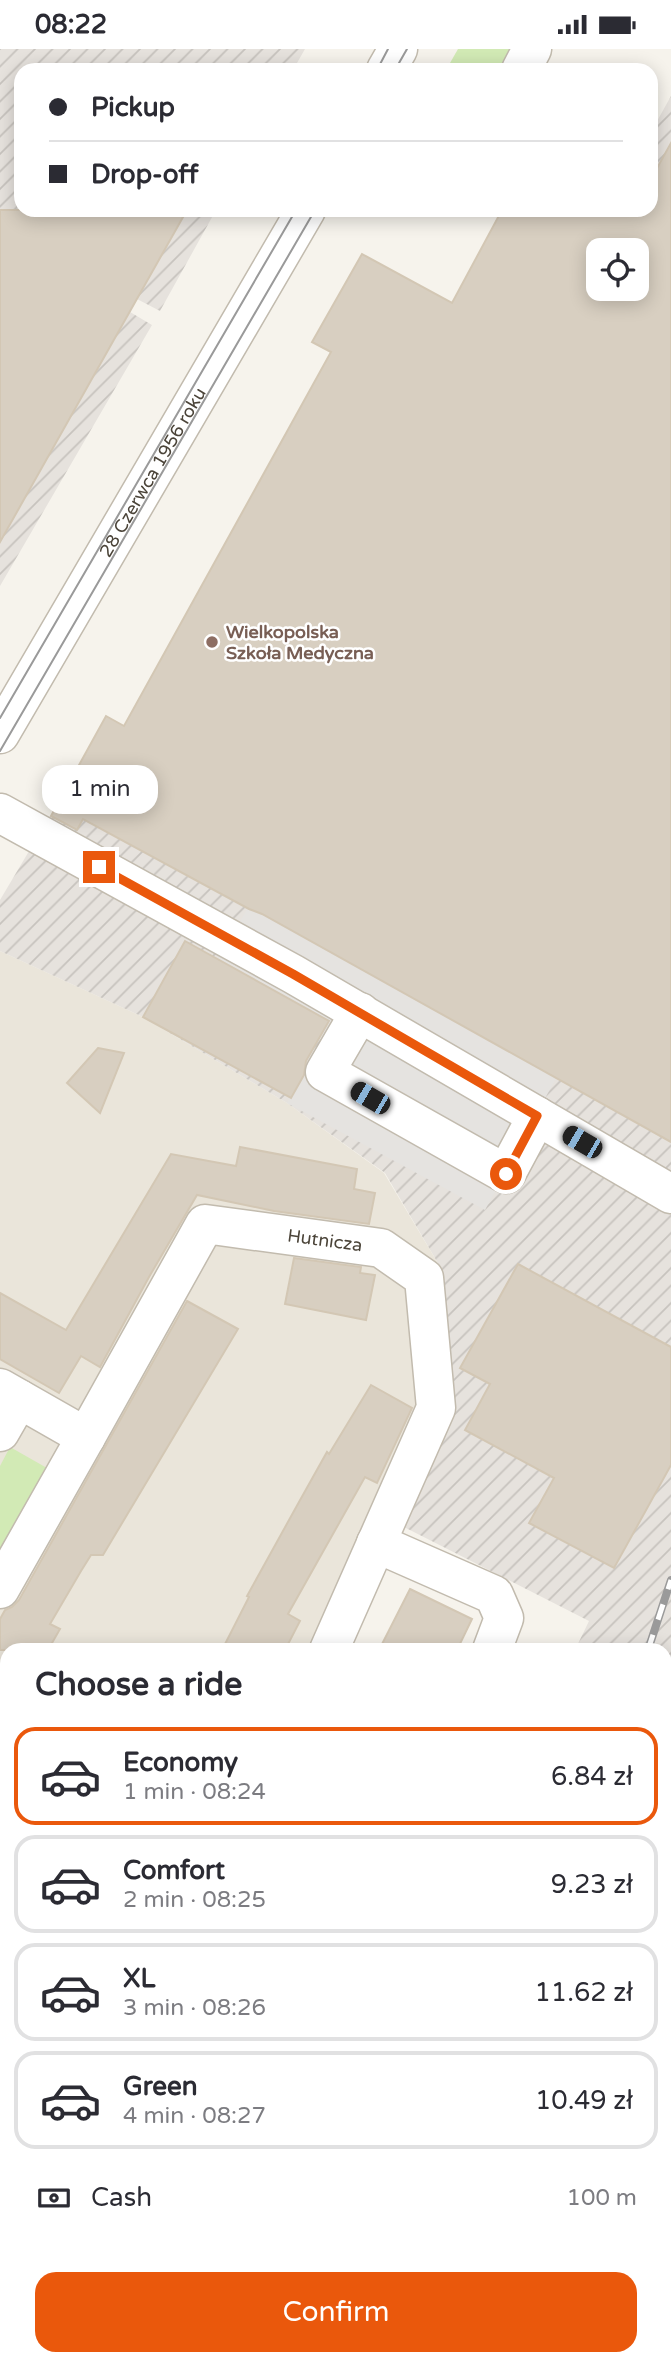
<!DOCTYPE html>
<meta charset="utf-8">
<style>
body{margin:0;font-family:"Varela Round",sans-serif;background:#f2f2f3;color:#2b2b33;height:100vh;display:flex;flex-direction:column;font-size:26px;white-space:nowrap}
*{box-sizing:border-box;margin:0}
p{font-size:23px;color:#7c7c81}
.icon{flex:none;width:38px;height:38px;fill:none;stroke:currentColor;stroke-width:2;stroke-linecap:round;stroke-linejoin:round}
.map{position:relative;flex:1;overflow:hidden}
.side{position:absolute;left:0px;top:1594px;width:672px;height:723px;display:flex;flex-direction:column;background:#fff;border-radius:21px 21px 0 0;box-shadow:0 4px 18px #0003}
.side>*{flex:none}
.hud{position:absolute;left:14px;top:14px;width:644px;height:154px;border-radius:21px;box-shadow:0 4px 18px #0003;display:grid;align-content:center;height:154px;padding:0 35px;background:#fff}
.controls{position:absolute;left:586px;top:189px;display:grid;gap:14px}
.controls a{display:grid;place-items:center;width:63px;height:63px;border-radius:14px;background:#fff;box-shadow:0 4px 18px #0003;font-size:35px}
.end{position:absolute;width:32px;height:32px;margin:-16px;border:9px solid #ea580c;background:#fff;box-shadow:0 0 0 4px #fff}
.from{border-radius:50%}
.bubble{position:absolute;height:49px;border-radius:21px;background:#fff;box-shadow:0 4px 18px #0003;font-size:23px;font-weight:600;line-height:49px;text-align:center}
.car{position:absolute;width:21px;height:42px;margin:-21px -10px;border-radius:9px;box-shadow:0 0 5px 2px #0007;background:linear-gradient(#222 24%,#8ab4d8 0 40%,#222 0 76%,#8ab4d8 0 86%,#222 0)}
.hud b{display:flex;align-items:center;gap:24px;height:66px;font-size:26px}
.hud b+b{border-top:2px solid #e1e1e2}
.hud i{width:18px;height:18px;background:#2b2b33}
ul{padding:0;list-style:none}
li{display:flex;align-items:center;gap:21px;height:98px;margin:0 14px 10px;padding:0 21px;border:4px solid #e1e1e2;border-radius:21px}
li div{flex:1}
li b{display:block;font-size:26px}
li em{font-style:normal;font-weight:600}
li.on{border-color:#ea580c}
li>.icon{width:63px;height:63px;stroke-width:1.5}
h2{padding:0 35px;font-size:32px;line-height:84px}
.pay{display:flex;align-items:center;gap:18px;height:77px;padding:0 35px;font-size:26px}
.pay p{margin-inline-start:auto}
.action{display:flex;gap:14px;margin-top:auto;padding:14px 35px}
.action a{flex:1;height:80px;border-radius:21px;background:#ea580c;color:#fff;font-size:28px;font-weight:600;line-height:80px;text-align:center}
.status{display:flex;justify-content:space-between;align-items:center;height:49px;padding:0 35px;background:#fff;direction:ltr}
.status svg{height:19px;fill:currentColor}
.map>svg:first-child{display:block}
.residential{fill:#eae5da}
.industrial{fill:url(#industrial-furrows);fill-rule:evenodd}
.grass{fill:#d2eab5}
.garden{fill:url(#garden-furrows)}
.parking{fill:#e5e3e0}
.building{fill:#d8cfc1;stroke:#d3c7b4;stroke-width:2;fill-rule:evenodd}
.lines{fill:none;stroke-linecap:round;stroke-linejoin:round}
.minor-casing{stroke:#c2bbae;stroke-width:41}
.path{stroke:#c4b79f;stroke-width:4.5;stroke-dasharray:3.5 3.5;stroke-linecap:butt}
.minor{stroke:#fff;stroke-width:38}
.tram{stroke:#9a9a9a;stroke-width:2}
.rail-casing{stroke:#9a9a9a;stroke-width:8}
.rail{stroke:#fff;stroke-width:5;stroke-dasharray:16;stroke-linecap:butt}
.route{stroke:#ea580c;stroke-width:9}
.education-dot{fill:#8d6e63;stroke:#fff;stroke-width:2.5}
.labels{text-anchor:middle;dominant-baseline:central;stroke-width:5;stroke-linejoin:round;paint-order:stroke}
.street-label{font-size:18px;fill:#4b4439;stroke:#fff}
.education-label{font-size:18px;font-weight:bold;fill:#785e54;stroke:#fff;text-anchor:start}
</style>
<div class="status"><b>08:22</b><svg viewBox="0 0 49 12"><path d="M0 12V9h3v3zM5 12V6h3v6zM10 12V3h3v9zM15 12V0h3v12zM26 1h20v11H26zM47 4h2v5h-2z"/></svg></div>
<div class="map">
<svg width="671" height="2316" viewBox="0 0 671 2316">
<defs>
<pattern id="industrial-furrows" width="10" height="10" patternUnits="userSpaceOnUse" patternTransform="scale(1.75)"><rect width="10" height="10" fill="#e6e2dd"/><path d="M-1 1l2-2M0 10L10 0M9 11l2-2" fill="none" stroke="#c7c3be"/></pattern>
<pattern id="garden-furrows" width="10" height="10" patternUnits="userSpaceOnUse" patternTransform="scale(1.75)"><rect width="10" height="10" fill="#d2eab5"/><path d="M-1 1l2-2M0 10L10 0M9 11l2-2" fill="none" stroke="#b6ca9c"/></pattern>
</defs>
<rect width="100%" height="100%" fill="#f6f3ec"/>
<polygon class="residential" points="0,902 143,968 287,1054 384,1124 439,1216 453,1365 348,1601 7,1601 7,2310 665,2310 665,2072 671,2073 671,2316 0,2316"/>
<g class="industrial">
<polygon points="0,0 305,0 293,21 21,21 21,161 216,161 160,262 137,250 130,263 152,276 0,537"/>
<path d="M671,47V1953L666,1964L665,1601H575L589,1572L402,1477L453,1364L439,1216L385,1124L287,1054L143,968L0,902V851L57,755L226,848L608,161H651V83ZM598,201H637V240H598Z"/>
</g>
<g class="grass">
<polygon points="458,0 513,0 501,21 446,21"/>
<polygon points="10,1398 47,1419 0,1503 0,1417"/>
</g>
<polygon class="garden" points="525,2310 622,2310 621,2316 524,2316"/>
<polygon class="parking" points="249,857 556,1029 485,1161 287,1054 333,975 218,910"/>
<g class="building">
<path d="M671,94V1093L262,865L249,860L83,770L77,781L51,767L106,667L124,677L331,303L312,293L362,205L452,254L502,161H651V130ZM598,201H637V240H598Z"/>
<polygon points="0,161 187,161 0,493"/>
<polygon points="185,892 329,972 306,1012 304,1026 291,1049 143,968"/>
<polygon points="98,999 124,1004 100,1064 67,1034"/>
<polygon points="240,1098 357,1120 354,1140 375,1144 369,1175 274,1162 197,1146 149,1228 100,1318 81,1307 59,1344 0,1310 0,1244 66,1281 171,1105 236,1117"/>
<polygon points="294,1209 361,1218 360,1224 375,1226 366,1271 285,1255"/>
<polygon points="518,1215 671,1298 671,1416 614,1519 529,1474 554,1429 465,1381 490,1335 460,1319"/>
<polygon points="187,1252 238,1280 103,1506 91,1506 81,1522 50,1575 60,1580 48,1601 0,1601 0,1570 5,1561 12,1558 19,1551"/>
<polygon points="371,1336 412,1359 377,1434 365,1428 288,1565 300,1572 285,1601 222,1601 249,1548 247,1547 299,1453 327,1403 329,1405"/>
<polygon points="410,1540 472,1570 457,1601 379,1601"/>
</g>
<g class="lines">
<defs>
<g id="minor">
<polyline points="386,21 398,0"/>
<polyline points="521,21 532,0"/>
<path id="s1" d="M0,685L306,161"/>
<polyline points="0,764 293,925 671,1145"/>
<polyline points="360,963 325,1023 506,1125 537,1067"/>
<path id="s2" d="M0,1339L86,1388L205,1175L381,1199L424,1229L436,1359L329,1601"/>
<polyline points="0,1383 19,1350"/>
<polyline points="376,1494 494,1546 504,1569 492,1601"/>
<polyline points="0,1540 86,1388"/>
<polyline points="0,1747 7,1749"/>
<polyline points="0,1905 7,1907"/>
<polyline points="665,2036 671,2037"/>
<polyline points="448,2310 448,2316"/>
</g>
</defs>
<use href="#minor" class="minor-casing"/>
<polyline class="path" points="576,2316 577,2310"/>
<use href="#minor" class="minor"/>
<g class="tram">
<polyline points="377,21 388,0"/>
<polyline points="395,21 407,0"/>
<polyline points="0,669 296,161"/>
<polyline points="0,702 315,161"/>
</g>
<defs>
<g id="rail">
<polyline points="648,1601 671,1531"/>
<polyline points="665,1678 671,1667"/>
<polyline points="665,1813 671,1802"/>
<polyline points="665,1858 671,1848"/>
<polyline points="513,2316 514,2310"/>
</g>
</defs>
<use href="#rail" class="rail-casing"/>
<use href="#rail" class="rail"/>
</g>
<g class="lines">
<polyline class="route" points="99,818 293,925 537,1067 506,1125"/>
</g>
<circle class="education-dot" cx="212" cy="593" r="7"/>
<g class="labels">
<g class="street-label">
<text stroke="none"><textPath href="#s1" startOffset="303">28 Czerwca 1956 roku</textPath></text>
<text stroke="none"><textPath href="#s2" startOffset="464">Hutnicza</textPath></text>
</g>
<g class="education-label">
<text x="226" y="583">Wielkopolska<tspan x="226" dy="21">Szkoła Medyczna</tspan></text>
</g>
</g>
</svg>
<div class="controls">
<a><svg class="icon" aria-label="locate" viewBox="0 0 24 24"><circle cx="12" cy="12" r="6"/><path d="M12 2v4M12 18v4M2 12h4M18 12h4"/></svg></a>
</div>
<i class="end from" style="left:506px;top:1125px"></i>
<i class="end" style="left:99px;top:818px"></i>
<div class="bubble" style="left:42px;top:716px;width:116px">1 min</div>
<i class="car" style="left:370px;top:1049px;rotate:300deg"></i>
<i class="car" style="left:582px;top:1093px;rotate:300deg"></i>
<div class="hud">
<b><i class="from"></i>Pickup</b>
<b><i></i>Drop-off</b>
</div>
<section class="side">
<h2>Choose a ride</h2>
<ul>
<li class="on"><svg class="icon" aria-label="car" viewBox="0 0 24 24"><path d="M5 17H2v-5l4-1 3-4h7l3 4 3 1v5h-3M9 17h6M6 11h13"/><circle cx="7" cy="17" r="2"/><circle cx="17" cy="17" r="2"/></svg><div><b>Economy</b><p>1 min · 08:24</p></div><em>6.84 zł</em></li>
<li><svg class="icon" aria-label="car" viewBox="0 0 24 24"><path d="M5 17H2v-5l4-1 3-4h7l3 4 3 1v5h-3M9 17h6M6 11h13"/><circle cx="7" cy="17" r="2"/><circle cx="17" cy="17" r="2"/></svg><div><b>Comfort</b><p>2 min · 08:25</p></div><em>9.23 zł</em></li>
<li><svg class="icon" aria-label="car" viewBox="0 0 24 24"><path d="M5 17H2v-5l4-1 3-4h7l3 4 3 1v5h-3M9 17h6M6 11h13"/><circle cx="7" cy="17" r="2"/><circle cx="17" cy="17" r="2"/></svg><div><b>XL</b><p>3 min · 08:26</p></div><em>11.62 zł</em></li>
<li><svg class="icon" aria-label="car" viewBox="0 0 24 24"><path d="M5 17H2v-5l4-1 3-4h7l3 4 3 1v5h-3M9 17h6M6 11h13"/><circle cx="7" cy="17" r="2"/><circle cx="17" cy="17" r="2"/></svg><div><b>Green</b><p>4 min · 08:27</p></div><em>10.49 zł</em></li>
</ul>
<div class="pay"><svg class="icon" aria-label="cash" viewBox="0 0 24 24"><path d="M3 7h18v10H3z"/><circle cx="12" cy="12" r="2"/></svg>Cash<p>100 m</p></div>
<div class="action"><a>Confirm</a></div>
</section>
</div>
